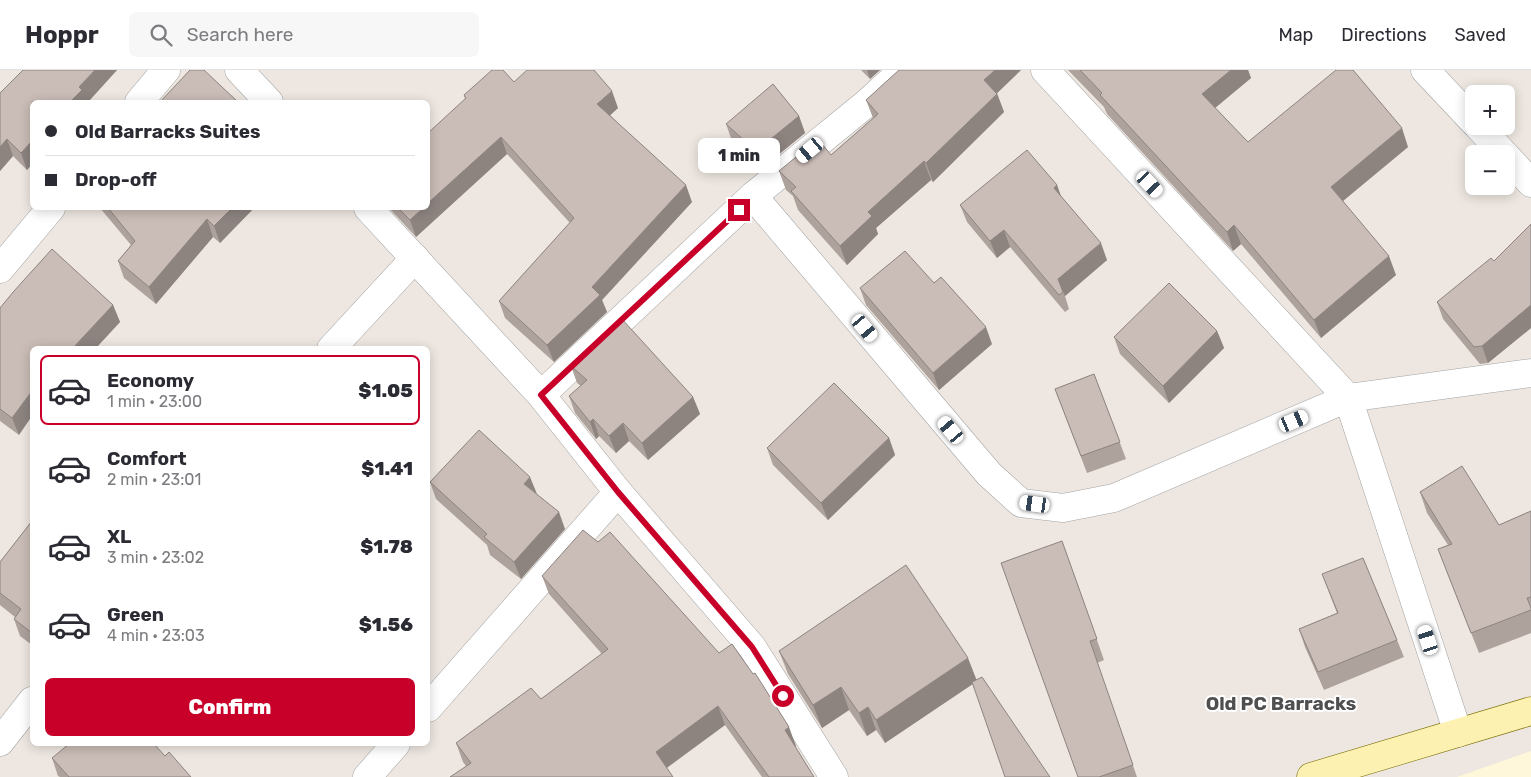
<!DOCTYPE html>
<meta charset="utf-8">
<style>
body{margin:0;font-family:Rubik,sans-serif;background:#f7f7f7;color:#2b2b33;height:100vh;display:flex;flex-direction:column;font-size:19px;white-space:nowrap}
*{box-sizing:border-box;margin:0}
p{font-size:16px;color:#7c7c81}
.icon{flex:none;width:28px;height:28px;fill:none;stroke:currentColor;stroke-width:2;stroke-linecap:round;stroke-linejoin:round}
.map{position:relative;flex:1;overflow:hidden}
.sheet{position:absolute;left:30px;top:276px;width:400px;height:400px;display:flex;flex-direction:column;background:#fff;border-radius:8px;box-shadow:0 2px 12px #0003}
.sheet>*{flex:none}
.top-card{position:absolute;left:30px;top:30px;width:400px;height:110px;border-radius:8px;box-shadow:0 2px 12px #0003;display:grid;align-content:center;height:110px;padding:0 15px;background:#fff}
.buttons{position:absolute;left:1465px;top:15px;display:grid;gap:10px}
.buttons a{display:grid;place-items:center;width:50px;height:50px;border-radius:8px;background:#fff;box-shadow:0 2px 12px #0003;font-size:25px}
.end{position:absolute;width:22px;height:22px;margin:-11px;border:6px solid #c80029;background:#fff;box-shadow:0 0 0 2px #fff}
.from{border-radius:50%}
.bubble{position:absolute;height:35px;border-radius:8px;background:#fff;box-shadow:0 2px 12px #0003;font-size:16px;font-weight:800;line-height:35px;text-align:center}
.car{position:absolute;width:15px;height:30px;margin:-15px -8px;border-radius:6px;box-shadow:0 0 4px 1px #0007;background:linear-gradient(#fff 24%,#345 0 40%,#fff 0 76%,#345 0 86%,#fff 0)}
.top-card b{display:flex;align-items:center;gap:18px;height:48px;font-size:19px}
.top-card b+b{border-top:1px solid #e1e1e2}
.top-card i{width:12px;height:12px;background:#2b2b33}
ul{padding:9px 0 0;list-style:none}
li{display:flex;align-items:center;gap:15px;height:70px;margin:0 10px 8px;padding:0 5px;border:2px solid transparent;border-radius:8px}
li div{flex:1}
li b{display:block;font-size:19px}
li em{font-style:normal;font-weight:800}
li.active{border-color:#c80029}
li>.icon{width:45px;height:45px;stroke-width:1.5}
.button{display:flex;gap:10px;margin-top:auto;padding:10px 15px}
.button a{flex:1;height:58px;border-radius:8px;background:#c80029;color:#fff;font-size:20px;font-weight:800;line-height:58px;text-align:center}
header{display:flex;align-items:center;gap:30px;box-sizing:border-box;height:70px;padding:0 25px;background:#fff;border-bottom:1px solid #e1e1e2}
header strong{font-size:24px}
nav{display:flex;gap:28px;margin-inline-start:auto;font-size:18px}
.search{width:350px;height:45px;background:#f7f7f7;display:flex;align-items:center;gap:12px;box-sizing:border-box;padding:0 18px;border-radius:8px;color:#7c7c81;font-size:19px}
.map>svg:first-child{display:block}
.education{fill:#fff7d9}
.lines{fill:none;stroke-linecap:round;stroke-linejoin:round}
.minor-casing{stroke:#a3a3a3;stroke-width:29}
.secondary-casing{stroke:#766b00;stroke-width:29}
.minor{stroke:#fff;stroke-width:28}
.secondary{stroke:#fdf1b1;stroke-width:28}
.wall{fill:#aea29d}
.shaded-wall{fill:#8d8480}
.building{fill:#cabcb7;stroke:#8d8480}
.route{stroke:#c80029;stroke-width:6}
.labels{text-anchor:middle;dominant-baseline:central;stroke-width:4;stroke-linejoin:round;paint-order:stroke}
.neighbourhood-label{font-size:19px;font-weight:bold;fill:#4f4f4f;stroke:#fff}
</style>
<header>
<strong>Hoppr</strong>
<div class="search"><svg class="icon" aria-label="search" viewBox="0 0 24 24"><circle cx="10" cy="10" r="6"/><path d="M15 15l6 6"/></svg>Search here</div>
<nav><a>Map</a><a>Directions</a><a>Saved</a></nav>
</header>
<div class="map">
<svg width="1531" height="707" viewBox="0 0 1531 707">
<rect width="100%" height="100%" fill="#eee7e1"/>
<polygon class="education" points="1531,681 1531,707 1457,707"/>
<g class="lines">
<defs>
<g id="minor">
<polyline points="239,0 269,32"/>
<polyline points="1045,0 1348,328 1458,663"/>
<polyline points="1425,0 1474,52"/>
<polyline points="139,32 166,0"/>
<polyline points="1478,56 1504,84"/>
<polyline points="1506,86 1531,113"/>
<polyline points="753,126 989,404 1021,433 1063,438 1114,428 1348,328 1531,303"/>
<polyline points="368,138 541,325 618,422 752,577 834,707"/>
<polyline points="0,199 51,138"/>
<polyline points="331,279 415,188"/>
<polyline points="541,325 753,126 867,33 903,0"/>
<polyline points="428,638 618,422"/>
<polyline points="0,672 32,631"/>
<polyline points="367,707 396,674"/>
</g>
<polyline id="secondary" points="1311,707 1531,641"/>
</defs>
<use href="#minor" class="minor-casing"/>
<use href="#secondary" class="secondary-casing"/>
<use href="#minor" class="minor"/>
<use href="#secondary" class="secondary"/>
</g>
<g class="wall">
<polygon points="117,0 88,32 32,32 32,94 27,100 13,86 0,101 0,23"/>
<polygon points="861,0 880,0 870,9"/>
<polygon points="1021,0 997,23 1004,42 933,112 931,110 876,158 878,164 847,195 798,140 793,126 786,120 779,101 831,85 873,48 866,30"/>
<polygon points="1068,0 1248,0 1251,8 1215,38 1248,72 1408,77 1343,131 1396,205 1321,268 1241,174 1233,181 1107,44 1104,37"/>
<polygon points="514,12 618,38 610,45 692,132 602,230 607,242 554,292 505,248 499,231 570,153 507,84 416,167 389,138 428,138 465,29 464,25"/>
<polygon points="799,46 805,63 762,98 732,71 726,54"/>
<polygon points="1057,115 1061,126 1107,190 1065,226 1069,239 1065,242 1010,177 997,188 967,152 960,135"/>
<polygon points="100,138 254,138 220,173 213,167 156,234 124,208 118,191 131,175"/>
<polygon points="1531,154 1531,258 1488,293 1480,294 1443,249 1437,232 1494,191"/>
<polygon points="860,218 992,274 939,320 866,235"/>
<polygon points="113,235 120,252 95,279 32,279 19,365 0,351 0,238"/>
<polygon points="1217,261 1224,278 1169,333 1120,284 1114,267"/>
<polygon points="571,296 693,327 700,344 648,390 629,371 616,383 599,366 596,369 575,343 569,326 581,316 577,313"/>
<polygon points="1094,304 1126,389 1087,403 1055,319"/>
<polygon points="889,368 895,385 828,450 773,395 767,378"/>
<polygon points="430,412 537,424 565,459 521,509 490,485 487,475 436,429"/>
<polygon points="1420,422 1499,455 1531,441 1531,563 1479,583 1438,479 1448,475 1427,443"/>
<polygon points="32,451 32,575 20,566 14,549 15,547 0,535 0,492"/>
<polygon points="1062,471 1104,590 1097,593 1137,707 1078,707"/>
<polygon points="1322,504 1397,570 1404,587 1324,620 1305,577 1299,559 1337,543"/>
<polygon points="542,506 796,676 795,676 814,707 762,707 725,655 667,698 466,696 463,692 456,673 541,629 602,584 549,524"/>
<polygon points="779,581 973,614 885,673 876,660 867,666 849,640 822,658 788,604"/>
<polygon points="165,686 191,707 60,707 58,706 52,688"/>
</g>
<g class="shaded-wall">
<polygon points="95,0 117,0 88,32 70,32 79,17"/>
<polygon points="867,0 880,0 870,9"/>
<polygon points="995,0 1021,0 991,29 984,10"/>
<polygon points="1231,0 1248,0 1251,8 1209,43 1202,24"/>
<polygon points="612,21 618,38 604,51 597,34"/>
<polygon points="997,24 1004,42 933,112 926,93"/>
<polygon points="799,46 805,63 762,98 756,81"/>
<polygon points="1402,58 1408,77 1338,135 1331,117"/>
<polygon points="501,67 507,84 416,167 410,150 423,138 428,138 428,133"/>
<polygon points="7,69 13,86 0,101 0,77"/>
<polygon points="32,71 32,94 27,100 21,83"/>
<polygon points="924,91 931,110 876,158 878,164 847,195 840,176 868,142"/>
<polygon points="686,115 692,132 602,230 607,242 554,292 547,275 592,217"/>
<polygon points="1057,115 1063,133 1054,118"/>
<polygon points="232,138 254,138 220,173 214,156"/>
<polygon points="207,149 213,167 156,234 149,217"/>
<polygon points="1234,155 1241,174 1233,181 1227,162"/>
<polygon points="1004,160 1010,177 997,188 990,171"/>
<polygon points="1101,173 1107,190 1065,226 1058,209"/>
<polygon points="1389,186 1396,205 1321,268 1314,250"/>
<polygon points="113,235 120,252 95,279 72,279"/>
<polygon points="1531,235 1531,258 1488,293 1482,276"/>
<polygon points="986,257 992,274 939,320 933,303"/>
<polygon points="1217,261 1224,278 1169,333 1163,316"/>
<polygon points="32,321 32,346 19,365 12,348"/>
<polygon points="693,327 700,344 648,390 642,373"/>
<polygon points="593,349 599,366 596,369 590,352"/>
<polygon points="623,353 629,371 616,383 609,366"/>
<polygon points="889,368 895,385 828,450 821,433"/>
<polygon points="530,407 537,424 524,414"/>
<polygon points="559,442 565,459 521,509 514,492"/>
<polygon points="968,588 977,611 885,673 876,650"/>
<polygon points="841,617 849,640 822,658 813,635"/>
<polygon points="718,636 725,655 662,701 656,682"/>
<polygon points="868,637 876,660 867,666 859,643"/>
<polygon points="789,657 796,676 792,679 785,660"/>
</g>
<g class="building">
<polygon points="23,0 95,0 79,17 82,20 70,32 32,32 32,71 21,83 7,69 0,77 0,23"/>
<polygon points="190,0 204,0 238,32 160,32"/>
<polygon points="492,0 503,0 514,12 527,0 594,0 612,21 597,34 686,115 592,217 600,225 547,275 499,231 574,148 501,67 428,133 428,63 466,28 464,25"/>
<polygon points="899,0 995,0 984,10 997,24 926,93 924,91 868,142 872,146 840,176 791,121 796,117 779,101 818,69 831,85 878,44 866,30"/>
<polygon points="1080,0 1231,0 1202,24 1248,72 1336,0 1353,0 1402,58 1331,117 1389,186 1314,250 1234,155 1227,162 1100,25 1102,23"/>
<polygon points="773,14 799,46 756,81 726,54"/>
<polygon points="1027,80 1057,115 1054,118 1101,173 1058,209 1063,222 1059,225 1004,160 990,171 960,135"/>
<polygon points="108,138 232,138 214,156 207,149 149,217 118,191 135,171"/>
<polygon points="398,138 423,138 410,150"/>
<polygon points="1531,154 1531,235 1482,276 1474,277 1437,232 1491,188 1494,191"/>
<polygon points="52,179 113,235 72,279 32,279 32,321 12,348 0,339 0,238 14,221"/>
<polygon points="905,181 934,213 941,207 986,257 933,303 860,218"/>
<polygon points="1169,213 1217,261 1163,316 1114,267"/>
<polygon points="621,248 693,327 642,373 623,353 609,366 593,349 590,352 569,326 587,310 571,296"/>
<polygon points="1094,304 1120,372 1081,386 1055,319"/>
<polygon points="834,313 889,368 821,433 767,378"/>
<polygon points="479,360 530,407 524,414 559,442 514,492 484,467 487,464 430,412"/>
<polygon points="1462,396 1499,455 1531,441 1531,527 1527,528 1531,538 1531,540 1471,563 1438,479 1452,474 1420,422"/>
<polygon points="32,451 32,563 14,549 21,539 0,523 0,492"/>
<polygon points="583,460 598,472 610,462 719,583 732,574 753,604 755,603 789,657 785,660 814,707 769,707 718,636 656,682 673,707 450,707 471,693 456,673 531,618 541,629 608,579 542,506"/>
<polygon points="1062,471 1097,569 1090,571 1133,695 1099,707 1078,707 1001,493"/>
<polygon points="1363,488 1397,570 1318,602 1299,559 1338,543 1322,504"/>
<polygon points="906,495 968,588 876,650 868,637 859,643 841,617 813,635 779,581"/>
<polygon points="982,607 1050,707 1005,707 972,612"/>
<polygon points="69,674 154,674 165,686 169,682 191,707 69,707 52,688"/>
</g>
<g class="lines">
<polyline class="route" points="739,140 541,325 618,422 752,577 783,626"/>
</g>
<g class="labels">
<g class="neighbourhood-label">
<text x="1281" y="633">Old PC Barracks</text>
</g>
</g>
</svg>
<div class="buttons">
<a>+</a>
<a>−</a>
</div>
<i class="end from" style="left:783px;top:626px"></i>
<i class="end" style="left:739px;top:140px"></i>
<div class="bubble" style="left:698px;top:68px;width:82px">1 min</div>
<i class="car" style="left:810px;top:80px;rotate:230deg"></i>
<i class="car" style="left:1150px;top:114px;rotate:137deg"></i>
<i class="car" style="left:865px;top:258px;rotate:140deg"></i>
<i class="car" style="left:1294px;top:351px;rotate:67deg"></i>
<i class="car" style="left:951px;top:360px;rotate:320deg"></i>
<i class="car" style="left:1035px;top:434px;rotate:278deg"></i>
<i class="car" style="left:1428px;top:570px;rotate:342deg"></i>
<div class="top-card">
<b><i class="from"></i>Old Barracks Suites</b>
<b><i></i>Drop-off</b>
</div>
<section class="sheet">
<ul>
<li class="active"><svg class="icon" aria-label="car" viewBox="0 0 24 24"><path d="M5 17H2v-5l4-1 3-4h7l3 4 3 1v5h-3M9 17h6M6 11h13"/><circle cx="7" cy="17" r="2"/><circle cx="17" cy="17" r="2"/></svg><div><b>Economy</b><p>1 min · 23:00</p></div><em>$1.05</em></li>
<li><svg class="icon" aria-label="car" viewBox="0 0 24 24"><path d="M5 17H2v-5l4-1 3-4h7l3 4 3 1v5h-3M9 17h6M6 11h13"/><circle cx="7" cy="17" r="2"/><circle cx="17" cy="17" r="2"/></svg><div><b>Comfort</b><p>2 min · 23:01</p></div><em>$1.41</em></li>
<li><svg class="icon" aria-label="car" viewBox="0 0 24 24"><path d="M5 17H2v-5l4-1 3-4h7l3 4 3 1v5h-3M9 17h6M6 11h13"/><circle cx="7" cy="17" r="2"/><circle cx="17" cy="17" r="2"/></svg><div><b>XL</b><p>3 min · 23:02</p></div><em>$1.78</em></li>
<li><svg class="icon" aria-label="car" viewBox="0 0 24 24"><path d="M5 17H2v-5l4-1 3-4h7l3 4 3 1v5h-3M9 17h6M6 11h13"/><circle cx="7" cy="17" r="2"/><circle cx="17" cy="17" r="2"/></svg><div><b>Green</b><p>4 min · 23:03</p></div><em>$1.56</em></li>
</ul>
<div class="button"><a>Confirm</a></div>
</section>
</div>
